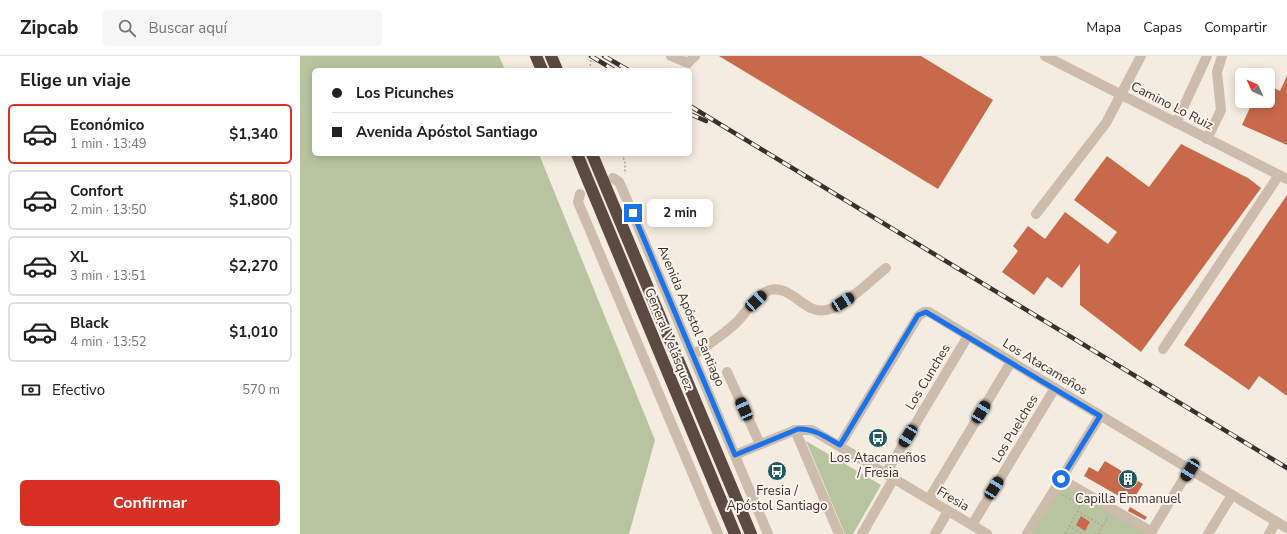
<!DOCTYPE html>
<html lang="es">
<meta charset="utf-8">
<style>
body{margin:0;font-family:"Nunito Sans",sans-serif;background:#f6f6f6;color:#202124;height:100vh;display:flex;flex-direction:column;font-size:15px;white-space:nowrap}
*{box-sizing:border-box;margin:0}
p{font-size:13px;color:#757577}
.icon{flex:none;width:22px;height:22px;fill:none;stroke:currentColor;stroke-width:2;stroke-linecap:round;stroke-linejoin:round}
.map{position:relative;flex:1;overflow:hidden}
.drawer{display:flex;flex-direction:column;background:#fff;width:300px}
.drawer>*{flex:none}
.guide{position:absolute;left:12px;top:12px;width:380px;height:88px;border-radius:6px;box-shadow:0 2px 10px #0003;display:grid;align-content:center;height:88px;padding:0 20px;background:#fff}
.needle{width:26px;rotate:315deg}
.fabs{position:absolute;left:935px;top:12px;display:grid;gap:8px}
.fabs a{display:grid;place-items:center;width:40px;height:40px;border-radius:6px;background:#fff;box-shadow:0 2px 10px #0003;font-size:20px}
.end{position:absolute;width:18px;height:18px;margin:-9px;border:5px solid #1a73e8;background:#fff;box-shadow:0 0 0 2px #fff}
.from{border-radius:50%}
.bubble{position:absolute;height:28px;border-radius:6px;background:#fff;box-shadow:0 2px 10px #0003;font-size:13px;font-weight:700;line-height:28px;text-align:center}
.car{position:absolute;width:12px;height:24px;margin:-12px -6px;border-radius:5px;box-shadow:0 0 3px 1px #0007;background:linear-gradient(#222 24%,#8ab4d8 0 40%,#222 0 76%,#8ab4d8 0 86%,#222 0)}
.guide b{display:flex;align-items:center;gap:14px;height:38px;font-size:15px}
.guide b+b{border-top:1px solid #e0e0e0}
.guide i{width:10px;height:10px;background:#202124}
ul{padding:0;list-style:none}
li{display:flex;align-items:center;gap:12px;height:60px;margin:0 8px 6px;padding:0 12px;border:2px solid #e0e0e0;border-radius:6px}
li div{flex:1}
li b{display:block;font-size:15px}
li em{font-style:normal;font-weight:700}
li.current{border-color:#d93025}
li>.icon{width:36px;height:36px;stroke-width:1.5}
h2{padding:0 20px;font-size:18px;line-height:48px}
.pay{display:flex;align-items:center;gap:10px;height:44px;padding:0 20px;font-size:15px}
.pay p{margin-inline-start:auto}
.button{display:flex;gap:8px;margin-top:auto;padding:8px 20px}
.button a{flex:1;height:46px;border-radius:6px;background:#d93025;color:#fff;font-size:16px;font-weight:700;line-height:46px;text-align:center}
header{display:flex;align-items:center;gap:24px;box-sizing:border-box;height:56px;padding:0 20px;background:#fff;border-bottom:1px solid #e0e0e0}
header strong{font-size:19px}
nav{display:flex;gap:22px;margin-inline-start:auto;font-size:14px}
.search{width:280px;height:36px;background:#f6f6f6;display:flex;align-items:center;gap:10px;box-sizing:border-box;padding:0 14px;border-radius:6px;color:#757577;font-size:15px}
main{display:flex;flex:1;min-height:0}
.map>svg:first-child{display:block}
.green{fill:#b8c4a0}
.building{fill:#c8694b}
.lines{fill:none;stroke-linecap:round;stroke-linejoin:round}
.path{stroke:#b9a596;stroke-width:1.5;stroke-dasharray:2 2;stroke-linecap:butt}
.minor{stroke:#cdbbac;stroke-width:10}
.highway{stroke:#5c4a42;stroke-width:12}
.rail-casing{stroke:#3b302b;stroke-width:4.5}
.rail{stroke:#fbf5ee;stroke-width:3;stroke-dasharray:9;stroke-linecap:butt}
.route{stroke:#1a73e8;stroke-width:5}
.labels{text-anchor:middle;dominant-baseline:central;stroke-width:4;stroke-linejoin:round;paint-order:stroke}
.street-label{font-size:13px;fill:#3b302b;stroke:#fbf5ee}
.poi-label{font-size:13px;fill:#3b302b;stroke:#fbf5ee}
</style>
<header>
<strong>Zipcab</strong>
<div class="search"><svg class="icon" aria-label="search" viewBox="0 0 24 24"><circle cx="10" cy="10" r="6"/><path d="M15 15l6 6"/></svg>Buscar aquí</div>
<nav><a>Mapa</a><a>Capas</a><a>Compartir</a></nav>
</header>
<main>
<section class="drawer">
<h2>Elige un viaje</h2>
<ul>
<li class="current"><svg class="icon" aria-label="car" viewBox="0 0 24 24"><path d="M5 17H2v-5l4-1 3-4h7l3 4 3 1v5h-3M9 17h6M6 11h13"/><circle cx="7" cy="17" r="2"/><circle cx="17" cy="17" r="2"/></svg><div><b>Económico</b><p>1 min · 13:49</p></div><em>$1,340</em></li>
<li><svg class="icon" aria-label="car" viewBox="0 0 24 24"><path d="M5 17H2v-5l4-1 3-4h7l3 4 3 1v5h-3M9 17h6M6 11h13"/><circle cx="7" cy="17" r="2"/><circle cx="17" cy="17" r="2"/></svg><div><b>Confort</b><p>2 min · 13:50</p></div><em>$1,800</em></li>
<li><svg class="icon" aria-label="car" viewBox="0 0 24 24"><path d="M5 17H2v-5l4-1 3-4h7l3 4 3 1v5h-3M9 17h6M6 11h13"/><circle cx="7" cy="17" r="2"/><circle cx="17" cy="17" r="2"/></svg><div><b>XL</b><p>3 min · 13:51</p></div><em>$2,270</em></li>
<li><svg class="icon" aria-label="car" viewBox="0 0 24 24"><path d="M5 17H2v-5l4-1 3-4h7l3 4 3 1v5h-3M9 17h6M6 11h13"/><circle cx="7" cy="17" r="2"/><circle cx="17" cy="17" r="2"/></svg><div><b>Black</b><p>4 min · 13:52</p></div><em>$1,010</em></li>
</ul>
<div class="pay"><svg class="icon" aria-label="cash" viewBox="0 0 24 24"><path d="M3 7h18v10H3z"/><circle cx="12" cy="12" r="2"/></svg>Efectivo<p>570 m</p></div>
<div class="button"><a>Confirmar</a></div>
</section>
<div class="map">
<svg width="987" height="478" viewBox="0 0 987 478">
<rect width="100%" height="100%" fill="#f4ebe1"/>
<g class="green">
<polygon points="0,0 199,0 205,14 14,14 14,98 239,98 355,384 329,478 0,478"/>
<polygon points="506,385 581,429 553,478 545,478"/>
<polygon points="762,427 847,478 730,478"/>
</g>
<g class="building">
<polygon points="419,0 621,0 693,44 638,133"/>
<polygon points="987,20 987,89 942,69 953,45 968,45 968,29 980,35"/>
<polygon points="881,88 948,122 961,132 841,296 780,249 780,208 762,232 747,221 734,239 702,216 718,195 713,190 728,170 745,183 765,156 808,188 817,176 774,144 807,100 849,131"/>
<polygon points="987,139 987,340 959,320 949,334 884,289"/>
<polygon points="805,405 843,428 831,447 784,420 789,411 798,416"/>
<polygon points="830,451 847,461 845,464 828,455"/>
<polygon points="781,460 790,466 785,475 776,469"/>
</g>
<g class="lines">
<g class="path">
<polyline points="290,14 291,0"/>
<polyline points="322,98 325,107 325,118"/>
<polyline points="762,439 781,449 765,478"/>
<polyline points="777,455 803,470 808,460"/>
<polyline points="769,470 782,478"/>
<polyline points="794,478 801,478"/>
<polyline points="798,478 803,470"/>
</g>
<g class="minor">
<polyline points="371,0 388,7 395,0"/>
<polyline points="745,0 987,123"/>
<polyline points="876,67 907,0"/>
<polyline points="907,83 921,54 917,16 922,0"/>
<polyline points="313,122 319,126 321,130 468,478"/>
<polyline points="280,138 278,146 418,478"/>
<polyline points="736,158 806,67 841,0"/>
<polyline points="863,293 979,119"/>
<path d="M393,299C408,289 424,278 437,266C447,256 456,239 470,234C491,228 505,259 526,254C546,250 571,224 586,212"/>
<polyline points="427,316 460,388"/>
<polyline points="495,374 539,478"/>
<polyline points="540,389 619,259 624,256 629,256 987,472"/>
<polyline points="435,399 495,374 512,374 687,478"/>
<polyline points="586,417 668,280"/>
<polyline points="761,423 852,476"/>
<polyline points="629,443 711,306"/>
<polyline points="672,469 755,332"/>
<polyline points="562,478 594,422"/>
<polyline points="635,478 648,455"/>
<polyline points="727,478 800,360"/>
<polyline points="850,478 889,414"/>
<polyline points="908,478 932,439"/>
<polyline points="969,478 976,466"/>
</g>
<g class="highway">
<polyline points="236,0 242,14"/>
<polyline points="251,0 257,14"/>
<polyline points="277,98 435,478"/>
<polyline points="292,98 451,478"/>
</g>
<defs>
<g id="rail">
<polyline points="291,0 314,14"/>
<polyline points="304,0 328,14"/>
<polyline points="390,50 987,412"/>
<polyline points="390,58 406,65"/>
</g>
</defs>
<use href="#rail" class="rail-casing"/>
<use href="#rail" class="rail"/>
</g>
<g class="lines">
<path class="route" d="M333,157L435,399L498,373C514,372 527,382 540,389L618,259L626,256L800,360L761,423"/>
</g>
<defs>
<symbol id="bus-disc" viewBox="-11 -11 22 22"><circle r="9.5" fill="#1f5a5e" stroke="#fbf5ee"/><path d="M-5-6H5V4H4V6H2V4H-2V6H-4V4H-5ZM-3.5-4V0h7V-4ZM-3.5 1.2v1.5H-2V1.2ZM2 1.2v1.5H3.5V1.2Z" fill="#fff"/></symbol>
<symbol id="building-disc" viewBox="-11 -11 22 22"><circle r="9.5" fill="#1f5a5e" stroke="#fbf5ee"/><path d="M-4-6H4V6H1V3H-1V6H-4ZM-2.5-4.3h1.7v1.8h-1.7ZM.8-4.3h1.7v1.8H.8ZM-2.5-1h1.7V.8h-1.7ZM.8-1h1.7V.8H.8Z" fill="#fff"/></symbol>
</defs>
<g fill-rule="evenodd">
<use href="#bus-disc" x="567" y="371" width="22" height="22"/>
<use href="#bus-disc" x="466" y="404" width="22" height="22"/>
<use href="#building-disc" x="817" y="412" width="22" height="22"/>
</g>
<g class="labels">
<g class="street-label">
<text transform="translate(872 50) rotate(27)">Camino Lo Ruiz</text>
<text transform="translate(391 260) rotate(67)">Avenida Apóstol Santiago</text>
<text transform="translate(369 283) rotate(68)">General Velásquez</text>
<text transform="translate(745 311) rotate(31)">Los Atacameños</text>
<text transform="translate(628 321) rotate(-59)">Los Cunches</text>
<text transform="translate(715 373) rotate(-59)">Los Puelches</text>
<text transform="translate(653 443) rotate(31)">Fresia</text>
</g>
<g class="poi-label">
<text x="578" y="402">Los Atacameños<tspan x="578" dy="15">/ Fresia</tspan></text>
<text x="477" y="435">Fresia /<tspan x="477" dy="15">Apóstol Santiago</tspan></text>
<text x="828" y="443">Capilla Emmanuel</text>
</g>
</g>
</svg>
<div class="fabs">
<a><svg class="needle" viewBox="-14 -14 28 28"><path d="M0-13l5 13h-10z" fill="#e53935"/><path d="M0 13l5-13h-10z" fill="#757577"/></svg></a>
</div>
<i class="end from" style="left:761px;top:423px"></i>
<i class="end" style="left:333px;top:157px"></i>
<div class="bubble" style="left:347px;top:143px;width:66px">2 min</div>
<i class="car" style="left:456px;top:245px;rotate:47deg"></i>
<i class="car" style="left:543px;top:246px;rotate:58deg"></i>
<i class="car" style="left:444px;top:353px;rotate:336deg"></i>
<i class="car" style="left:681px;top:356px;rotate:31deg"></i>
<i class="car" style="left:608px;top:380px;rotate:211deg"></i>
<i class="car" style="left:890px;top:414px;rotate:212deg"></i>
<i class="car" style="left:694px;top:432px;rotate:32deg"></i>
<div class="guide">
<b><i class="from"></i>Los Picunches</b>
<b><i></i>Avenida Apóstol Santiago</b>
</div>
</div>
</main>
